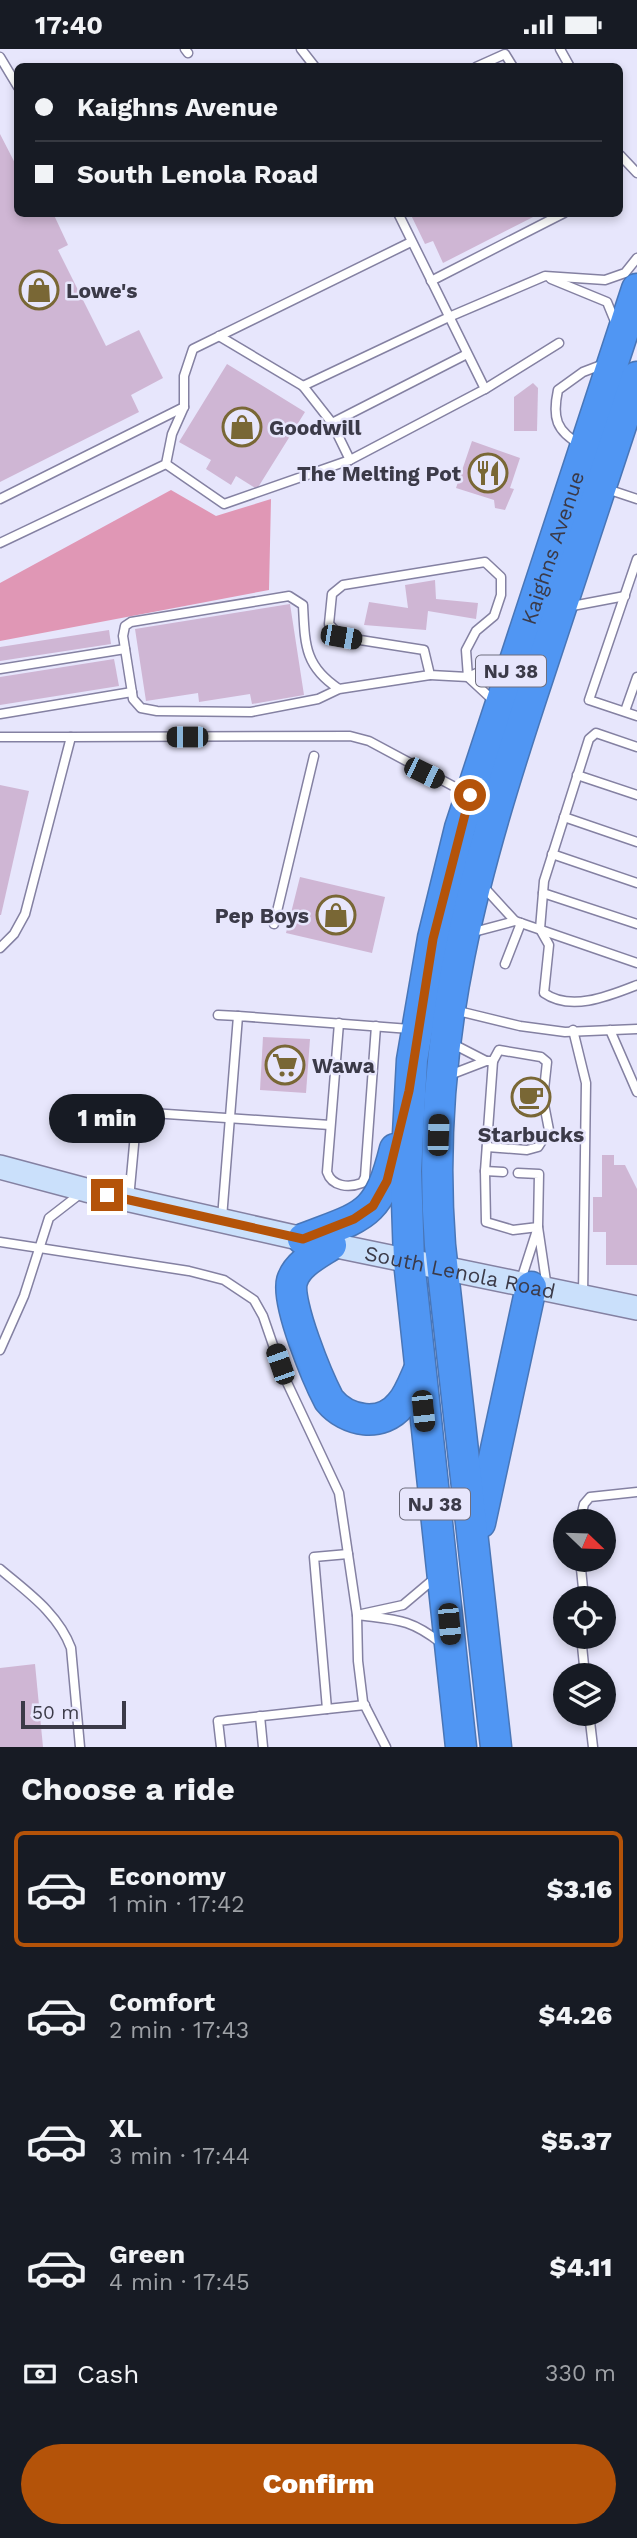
<!DOCTYPE html>
<meta charset="utf-8">
<style>
body{margin:0;font-family:"Work Sans",sans-serif;background:#20242c;color:#f1f3f6;height:100vh;display:flex;flex-direction:column;font-size:26px;white-space:nowrap}
*{box-sizing:border-box;margin:0}
p{font-size:23px;color:#9ea1a6}
.icon{flex:none;width:38px;height:38px;fill:none;stroke:currentColor;stroke-width:2;stroke-linecap:round;stroke-linejoin:round}
.map{position:relative;height:1698px;overflow:hidden}
.sheet{display:flex;flex-direction:column;background:#171b24;flex:1}
.sheet>*{flex:none}
.hud{position:absolute;left:14px;top:14px;width:609px;height:154px;border-radius:10px;box-shadow:0 4px 10px #0003;display:grid;align-content:center;height:154px;padding:0 21px;background:#171b24}
.needle{width:46px;rotate:113deg}
.controls{position:absolute;left:553px;top:1460px;display:grid;gap:14px}
.controls a{display:grid;place-items:center;width:63px;height:63px;border-radius:50%;background:#171b24;box-shadow:0 4px 10px #0003;font-size:35px}
.scale{position:absolute;left:21px;bottom:18px;width:105px;box-sizing:border-box;padding-left:7px;border:4px solid #3b3a48;border-top:0;font-size:19px;line-height:24px;white-space:nowrap;color:#3b3a48;-webkit-text-stroke:5px #e7e6fc;paint-order:stroke}
.end{position:absolute;width:32px;height:32px;margin:-16px;border:9px solid #b45309;background:#fff;box-shadow:0 0 0 4px #fff}
.from{border-radius:50%}
.bubble{position:absolute;height:49px;border-radius:24px;background:#171b24;box-shadow:0 4px 10px #0003;font-size:23px;font-weight:800;line-height:49px;text-align:center}
.car{position:absolute;width:21px;height:42px;margin:-21px -10px;border-radius:9px;box-shadow:0 0 5px 2px #0007;background:linear-gradient(#222 24%,#8ab4d8 0 40%,#222 0 76%,#8ab4d8 0 86%,#222 0)}
.hud b{display:flex;align-items:center;gap:24px;height:66px;font-size:26px}
.hud b+b{border-top:2px solid #363941}
.hud i{width:18px;height:18px;background:#f1f3f6}
ul{padding:0;list-style:none}
li{display:flex;align-items:center;gap:21px;height:116px;margin:0 14px 10px;padding:0 7px;border:4px solid transparent;border-radius:10px}
li div{flex:1}
li b{display:block;font-size:26px}
li em{font-style:normal;font-weight:800}
li.on{border-color:#b45309}
li>.icon{width:63px;height:63px;stroke-width:1.5}
h2{padding:0 21px;font-size:32px;line-height:84px}
.pay{display:flex;align-items:center;gap:18px;height:77px;padding:0 21px;font-size:26px}
.pay p{margin-inline-start:auto}
.cta{display:flex;gap:14px;margin-top:auto;padding:14px 21px}
.cta a{flex:1;height:80px;border-radius:42px;background:#b45309;color:#fff;font-size:28px;font-weight:800;line-height:80px;text-align:center}
.status{display:flex;justify-content:space-between;align-items:center;height:49px;padding:0 35px;background:#171b24;direction:ltr}
.status svg{height:19px;fill:currentColor}
.map>svg:first-child{display:block}
.forest{fill:#e097b5}
.building{fill:#cfb6d4}
.lines{fill:none;stroke-linecap:round;stroke-linejoin:round}
.lane-casing{stroke:#8481a2;stroke-width:11}
.secondary-casing{stroke:#8481a2;stroke-width:26}
.highway-casing{stroke:#4976b7;stroke-width:33}
.lane{stroke:#fff;stroke-width:8}
.secondary{stroke:#cae0fb;stroke-width:23}
.highway{stroke:#5096f3;stroke-width:30}
.route{stroke:#b45309;stroke-width:9}
.labels{text-anchor:middle;dominant-baseline:central;stroke-width:5;stroke-linejoin:round;paint-order:stroke}
.shield{fill:#e7e6fc;stroke:#6f6e7e;stroke-width:2}
.shield-label{font-size:19px;font-weight:bold;fill:#3b3a48}
.poi-label{font-size:21px;font-weight:bold;fill:#3b3a48;stroke:#e7e6fc;text-anchor:start}
.street-label{font-size:21px;fill:#3b3a48;stroke:#e7e6fc}
</style>
<div class="status"><b>17:40</b><svg viewBox="0 0 49 12"><path d="M0 12V9h3v3zM5 12V6h3v6zM10 12V3h3v9zM15 12V0h3v12zM26 1h20v11H26zM47 4h2v5h-2z"/></svg></div>
<div class="map">
<svg width="637" height="1698" viewBox="0 0 637 1698">
<rect width="100%" height="100%" fill="#e7e6fc"/>
<polygon class="forest" points="171,441 216,467 271,450 269,541 0,592 0,534"/>
<g class="building">
<polygon points="0,85 18,120 18,164 53,164 68,196 58,201 106,297 139,281 163,329 131,346 139,363 0,433"/>
<polygon points="410,164 541,164 443,214 433,192 425,195"/>
<polygon points="227,315 305,363 257,440 236,427 231,436 206,420 211,411 179,393"/>
<polygon points="533,334 538,339 537,382 514,382 514,348"/>
<polygon points="472,392 520,409 510,439 514,440 505,461 495,459 494,451 456,439"/>
<polygon points="435,531 436,550 478,554 476,570 428,562 426,581 364,576 369,553 408,559 405,536"/>
<polygon points="290,555 304,646 252,655 250,645 199,653 198,644 146,652 135,580"/>
<polygon points="109,581 111,595 0,612 0,598"/>
<polygon points="114,610 119,637 0,656 0,628"/>
<polygon points="0,736 29,742 1,866 0,866"/>
<polygon points="300,828 385,848 372,904 286,884"/>
<polygon points="263,988 310,990 306,1044 260,1041"/>
<polygon points="602,1106 614,1106 614,1116 625,1116 637,1140 637,1216 606,1216 606,1183 593,1183 593,1148 602,1148"/>
<polygon points="35,1615 43,1698 0,1698 0,1619"/>
</g>
<g class="lines">
<defs>
<g id="lane">
<polyline points="185,0 188,4"/>
<polyline points="301,0 315,18"/>
<polyline points="560,0 570,18"/>
<polyline points="0,8 18,38"/>
<polyline points="476,18 505,5 513,18"/>
<polyline points="620,106 637,124"/>
<polyline points="551,230 607,253 616,275"/>
<polyline points="431,232 564,164"/>
<polyline points="219,287 303,337 449,268 545,227 605,231 625,224 637,209"/>
<polyline points="303,337 332,374 467,305"/>
<polyline points="485,340 559,294"/>
<polyline points="332,374 350,411"/>
<path d="M581,396C556,382 552,369 558,341L583,323L604,315"/>
<polyline points="166,415 224,455 350,411 485,340 398,164"/>
<polyline points="607,440 637,450"/>
<polyline points="0,450 184,358"/>
<polyline points="0,494 166,415 172,385 184,358 184,327 193,300 411,193"/>
<polyline points="637,510 589,651 637,667"/>
<polygon points="485,513 501,528 501,546 494,567 476,582 466,601 468,628 430,626 424,601 341,588 329,575 332,545 343,536"/>
<polyline points="567,558 625,547"/>
<polyline points="0,620 125,600"/>
<path d="M339,640C304,617 305,595 303,556L289,547L131,573L125,577L123,587L133,650L141,659L157,662L251,663L318,650L339,640L430,626"/>
<polyline points="496,654 468,628 508,610"/>
<polyline points="625,662 637,628"/>
<polyline points="0,665 132,643"/>
<polyline points="0,688 71,688"/>
<path d="M637,698L596,684L589,690L544,832L540,880L549,896L544,944C571,963 609,947 637,936"/>
<polyline points="577,726 637,746"/>
<polyline points="564,768 637,793"/>
<polyline points="552,805 637,834"/>
<polyline points="482,836 515,872 637,914"/>
<polyline points="543,844 637,875"/>
<polyline points="274,875 314,707"/>
<polyline points="470,884 515,872"/>
<polyline points="0,899 14,885 25,865 71,688 350,687 369,692 466,744"/>
<polyline points="505,915 521,874"/>
<polyline points="454,961 520,977 565,983 637,980"/>
<polyline points="218,966 238,967"/>
<path d="M339,974L327,1123C332,1138 349,1139 362,1134L365,1128L376,977"/>
<polyline points="573,981 586,1034 583,1247"/>
<polyline points="610,981 637,1043"/>
<polyline points="486,1012 493,1012 485,1122 486,1173 513,1181 538,1178 539,1125 518,1124"/>
<polyline points="447,1027 486,1012 451,994"/>
<polyline points="487,1098 527,1101 538,1098 549,1081 543,1050 547,1013 541,1008 499,1001 493,1012"/>
<polyline points="485,1122 503,1123"/>
<polyline points="129,1150 137,1063 330,1076"/>
<polyline points="222,1169 238,967 410,980"/>
<polyline points="0,1193 189,1222 224,1231 254,1251 263,1267 283,1325 339,1444 357,1566 358,1612 363,1653 386,1698"/>
<polyline points="520,1234 538,1178 547,1239"/>
<polyline points="0,1301 24,1247 49,1169 80,1145"/>
<polyline points="580,1472 584,1455 590,1448 637,1443"/>
<polyline points="580,1510 584,1549"/>
<path d="M0,1520C27,1543 58,1564 71,1599L80,1698"/>
<path d="M435,1529L403,1556L357,1566C396,1571 409,1569 441,1594"/>
<polyline points="581,1587 585,1626"/>
<polyline points="327,1660 365,1656"/>
<polyline points="589,1664 593,1698"/>
<polyline points="260,1667 263,1698"/>
<polyline points="221,1698 218,1672 327,1660 314,1508 348,1505"/>
</g>
<g id="secondary">
<path id="s1" d="M0,1118L86,1141L303,1190L637,1259"/>
</g>
<g id="highway">
<path d="M303,1190C365,1166 378,1168 395,1100"/>
<path d="M331,1196C317,1205 297,1215 292,1232C286,1254 318,1330 329,1351C347,1373 382,1379 401,1355C409,1346 414,1332 419,1321"/>
<polyline points="480,1474 531,1238"/>
<path id="s2" d="M461,1698L409,1212L406,1122L412,1011L433,889L460,779L637,240"/>
<path d="M496,1698L440,1196C424,990 475,818 539,625C571,526 604,427 637,328"/>
</g>
</defs>
<use href="#lane" class="lane-casing"/>
<use href="#secondary" class="secondary-casing"/>
<use href="#highway" class="highway-casing"/>
<use href="#lane" class="lane"/>
<use href="#secondary" class="secondary"/>
<use href="#highway" class="highway"/>
</g>
<g class="lines">
<polyline class="route" points="107,1146 303,1190 354,1170 373,1157 387,1132 409,1042 433,890 470,746"/>
</g>
<defs>
<symbol id="shop-ring" viewBox="-11 -11 22 22"><circle r="9.5" fill="#e7e6fc" stroke="#796735" stroke-width="1.5"/><path d="M-5-2.5h2.3a2.7 3.5 0 0 1 5.4 0H5L5.5 6h-11ZM-1.5-2.5h3a1.5 2.3 0 0 0-3 0Z" fill="#796735"/></symbol>
<symbol id="restaurant-ring" viewBox="-11 -11 22 22"><circle r="9.5" fill="#e7e6fc" stroke="#796735" stroke-width="1.5"/><path d="M-5-6h1v4h1v-4h1v4h1v-4h1v5L-1.5 .5V6h-2V.5L-5-1ZM5-6V6H3V1.5H1.5Q1.5-4 5-6Z" fill="#796735"/></symbol>
<symbol id="supermarket-ring" viewBox="-11 -11 22 22"><circle r="9.5" fill="#e7e6fc" stroke="#796735" stroke-width="1.5"/><path d="M-6-5.5h2.5l.6 2H6L4.5 2H-2.5L-4.4-4H-6ZM-1.5 3.2a1.3 1.3 0 1 0 .1 0ZM3 3.2a1.3 1.3 0 1 0 .1 0Z" fill="#796735"/></symbol>
<symbol id="cafe-ring" viewBox="-11 -11 22 22"><circle r="9.5" fill="#e7e6fc" stroke="#796735" stroke-width="1.5"/><path d="M-5.5-4.5H6V0H3Q3 3.5 0 3.5H-2.5Q-5.5 3.5-5.5 0ZM3-3.2v2h1.7v-2ZM-6 4.5H4V6H-6Z" fill="#796735"/></symbol>
</defs>
<g fill-rule="evenodd">
<use href="#shop-ring" x="17" y="219" width="44" height="44"/>
<use href="#shop-ring" x="220" y="356" width="44" height="44"/>
<use href="#restaurant-ring" x="466" y="402" width="44" height="44"/>
<use href="#shop-ring" x="314" y="844" width="44" height="44"/>
<use href="#supermarket-ring" x="263" y="994" width="44" height="44"/>
<use href="#cafe-ring" x="509" y="1026" width="44" height="44"/>
</g>
<g class="labels">
<g class="shield">
<rect x="476" y="606.5" width="70" height="31" rx="5"/>
<rect x="400" y="1439.5" width="70" height="31" rx="5"/>
</g>
<g class="shield-label">
<text x="511" y="622">NJ 38</text>
<text x="435" y="1455">NJ 38</text>
</g>
<g class="poi-label">
<text x="66" y="241">Lowe's</text>
<text x="269" y="378">Goodwill</text>
<text x="461" y="424" text-anchor="end">The Melting Pot</text>
<text x="309" y="866" text-anchor="end">Pep Boys</text>
<text x="312" y="1016">Wawa</text>
<text x="531" y="1085" text-anchor="middle">Starbucks</text>
</g>
<g class="street-label">
<text stroke="none"><textPath href="#s2" startOffset="1222">Kaighns Avenue</textPath></text>
<text stroke="none"><textPath href="#s1" startOffset="472">South Lenola Road</textPath></text>
</g>
</g>
</svg>
<div class="controls">
<a><svg class="needle" viewBox="-14 -14 28 28"><path d="M0-13l5 13h-10z" fill="#e53935"/><path d="M0 13l5-13h-10z" fill="#9ea1a6"/></svg></a>
<a><svg class="icon" aria-label="locate" viewBox="0 0 24 24"><circle cx="12" cy="12" r="6"/><path d="M12 2v4M12 18v4M2 12h4M18 12h4"/></svg></a>
<a><svg class="icon" aria-label="layers" viewBox="0 0 24 24"><path d="M12 4l9 5-9 5-9-5zM3 14l9 5 9-5"/></svg></a>
</div>
<div class="scale">50 m</div>
<i class="end from" style="left:470px;top:746px"></i>
<i class="end" style="left:107px;top:1146px"></i>
<div class="bubble" style="left:49px;top:1045px;width:116px">1 min</div>
<i class="car" style="left:341px;top:588px;rotate:100deg"></i>
<i class="car" style="left:187px;top:688px;rotate:270deg"></i>
<i class="car" style="left:424px;top:724px;rotate:116deg"></i>
<i class="car" style="left:438px;top:1086px;rotate:2deg"></i>
<i class="car" style="left:280px;top:1315px;rotate:341deg"></i>
<i class="car" style="left:423px;top:1362px;rotate:174deg"></i>
<i class="car" style="left:449px;top:1575px;rotate:175deg"></i>
<div class="hud">
<b><i class="from"></i>Kaighns Avenue</b>
<b><i></i>South Lenola Road</b>
</div>
</div>
<section class="sheet">
<h2>Choose a ride</h2>
<ul>
<li class="on"><svg class="icon" aria-label="car" viewBox="0 0 24 24"><path d="M5 17H2v-5l4-1 3-4h7l3 4 3 1v5h-3M9 17h6M6 11h13"/><circle cx="7" cy="17" r="2"/><circle cx="17" cy="17" r="2"/></svg><div><b>Economy</b><p>1 min · 17:42</p></div><em>$3.16</em></li>
<li><svg class="icon" aria-label="car" viewBox="0 0 24 24"><path d="M5 17H2v-5l4-1 3-4h7l3 4 3 1v5h-3M9 17h6M6 11h13"/><circle cx="7" cy="17" r="2"/><circle cx="17" cy="17" r="2"/></svg><div><b>Comfort</b><p>2 min · 17:43</p></div><em>$4.26</em></li>
<li><svg class="icon" aria-label="car" viewBox="0 0 24 24"><path d="M5 17H2v-5l4-1 3-4h7l3 4 3 1v5h-3M9 17h6M6 11h13"/><circle cx="7" cy="17" r="2"/><circle cx="17" cy="17" r="2"/></svg><div><b>XL</b><p>3 min · 17:44</p></div><em>$5.37</em></li>
<li><svg class="icon" aria-label="car" viewBox="0 0 24 24"><path d="M5 17H2v-5l4-1 3-4h7l3 4 3 1v5h-3M9 17h6M6 11h13"/><circle cx="7" cy="17" r="2"/><circle cx="17" cy="17" r="2"/></svg><div><b>Green</b><p>4 min · 17:45</p></div><em>$4.11</em></li>
</ul>
<div class="pay"><svg class="icon" aria-label="cash" viewBox="0 0 24 24"><path d="M3 7h18v10H3z"/><circle cx="12" cy="12" r="2"/></svg>Cash<p>330 m</p></div>
<div class="cta"><a>Confirm</a></div>
</section>
